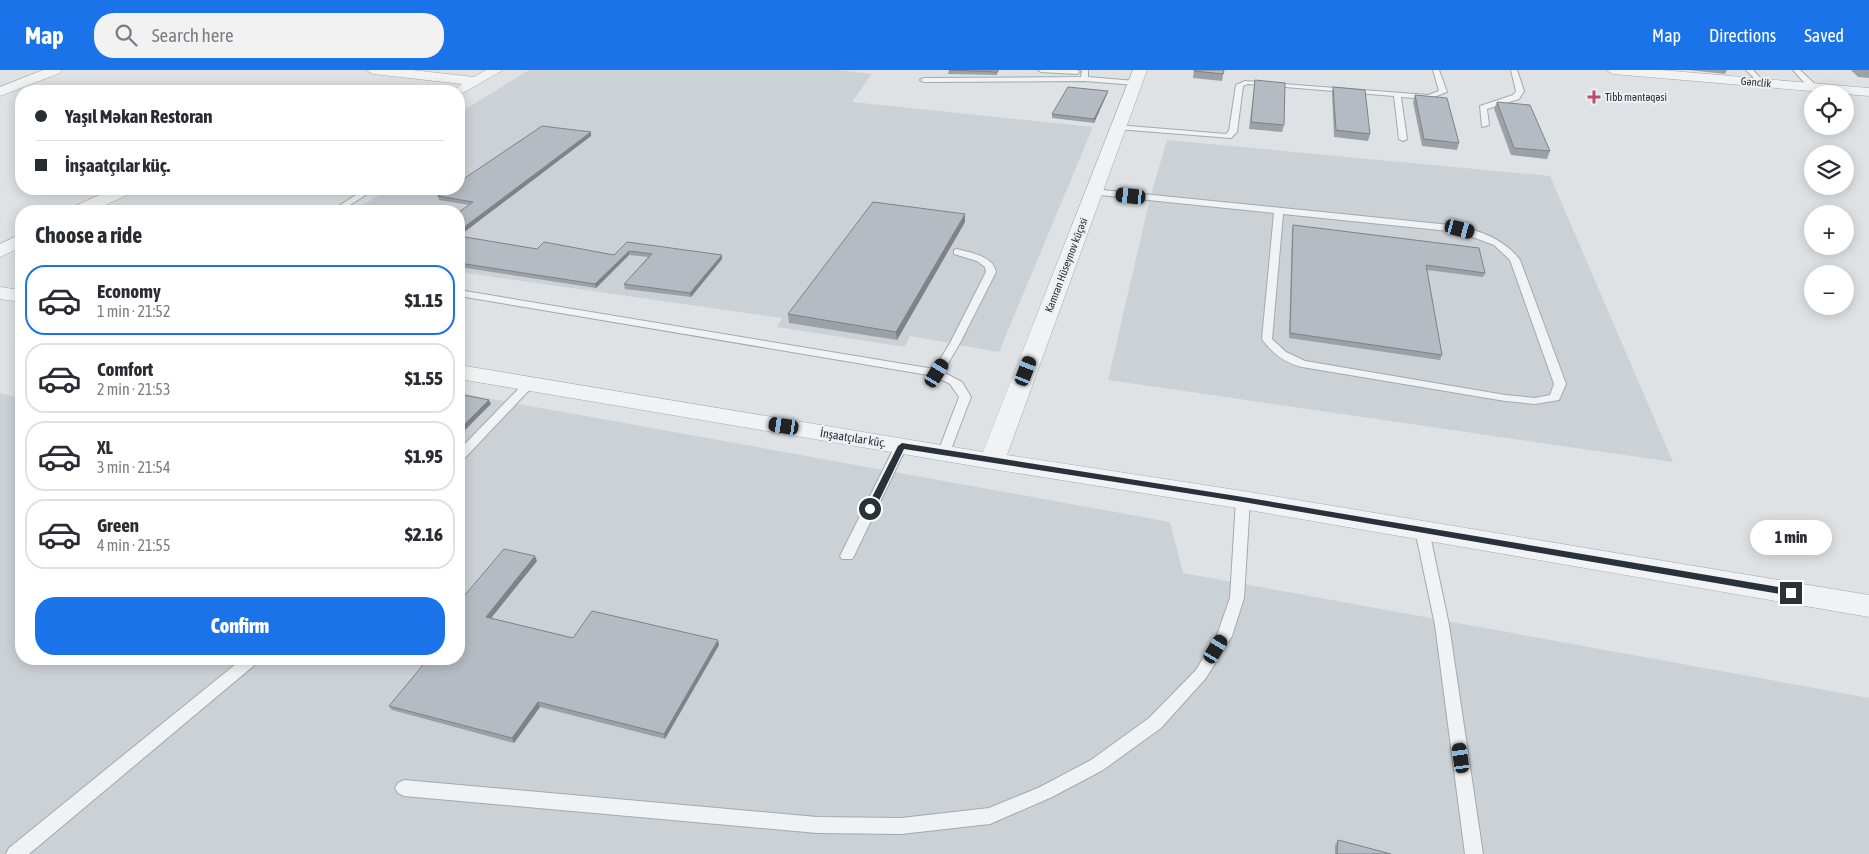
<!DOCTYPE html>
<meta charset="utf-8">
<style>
body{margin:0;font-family:"Asap Condensed",sans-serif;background:#f2f2f3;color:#2b2b33;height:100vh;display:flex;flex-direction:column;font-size:19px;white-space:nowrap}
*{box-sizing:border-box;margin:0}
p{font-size:16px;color:#7c7c81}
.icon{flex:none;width:28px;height:28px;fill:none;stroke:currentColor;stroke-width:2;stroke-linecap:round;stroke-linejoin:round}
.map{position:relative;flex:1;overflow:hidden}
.side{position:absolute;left:15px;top:135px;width:450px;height:460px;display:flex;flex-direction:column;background:#fff;border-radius:20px;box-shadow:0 2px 12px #0003}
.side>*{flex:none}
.banner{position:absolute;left:15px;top:15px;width:450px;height:110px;border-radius:20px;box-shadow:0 2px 12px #0003;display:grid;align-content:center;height:110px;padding:0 20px;background:#fff}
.controls{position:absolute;left:1804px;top:15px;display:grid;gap:10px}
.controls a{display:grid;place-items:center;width:50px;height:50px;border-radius:50%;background:#fff;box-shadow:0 2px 12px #0003;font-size:25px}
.end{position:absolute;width:22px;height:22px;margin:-11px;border:6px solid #29313a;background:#fff;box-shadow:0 0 0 2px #fff}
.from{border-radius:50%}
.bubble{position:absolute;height:35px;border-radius:18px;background:#fff;box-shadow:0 2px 12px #0003;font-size:16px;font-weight:800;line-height:35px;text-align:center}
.car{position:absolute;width:15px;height:30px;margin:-15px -8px;border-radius:6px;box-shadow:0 0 4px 1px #0007;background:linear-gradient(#222 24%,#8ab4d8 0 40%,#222 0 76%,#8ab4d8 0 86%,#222 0)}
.banner b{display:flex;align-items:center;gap:18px;height:48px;font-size:19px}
.banner b+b{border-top:1px solid #e1e1e2}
.banner i{width:12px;height:12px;background:#2b2b33}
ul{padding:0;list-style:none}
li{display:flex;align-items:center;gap:15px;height:70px;margin:0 10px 8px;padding:0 10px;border:2px solid #e1e1e2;border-radius:20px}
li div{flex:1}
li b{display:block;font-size:19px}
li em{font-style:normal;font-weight:800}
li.on{border-color:#1a73e8}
li>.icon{width:45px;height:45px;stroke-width:1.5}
h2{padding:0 20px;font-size:22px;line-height:60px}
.button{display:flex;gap:10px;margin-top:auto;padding:10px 20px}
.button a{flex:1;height:58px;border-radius:20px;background:#1a73e8;color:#fff;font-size:20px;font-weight:800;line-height:58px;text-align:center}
header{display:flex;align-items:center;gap:30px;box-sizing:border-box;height:70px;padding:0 25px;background:#1a73e8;color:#fff}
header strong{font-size:24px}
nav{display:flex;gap:28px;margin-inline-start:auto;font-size:18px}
.search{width:350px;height:45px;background:#f2f2f3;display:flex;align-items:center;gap:12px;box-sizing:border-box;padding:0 18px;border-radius:20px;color:#7c7c81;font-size:19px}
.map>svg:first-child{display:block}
.built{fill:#ccd1d6}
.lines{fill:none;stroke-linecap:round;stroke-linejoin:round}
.lane-casing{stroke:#a4a9ae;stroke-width:2}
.street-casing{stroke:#a4a9ae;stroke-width:1}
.lane{fill:#f0f2f4;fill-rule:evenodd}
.street{fill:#f0f2f4;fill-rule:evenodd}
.wall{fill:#9ca1a7}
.shaded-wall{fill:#7f8388}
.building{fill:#b5bbc2;stroke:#7f8388}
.route{fill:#29313a}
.poi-dot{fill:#be4f6c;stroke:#edf0f3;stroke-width:2}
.labels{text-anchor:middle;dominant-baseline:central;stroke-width:4;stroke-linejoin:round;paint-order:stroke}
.far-street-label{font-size:11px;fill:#29313a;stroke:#edf0f3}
.far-poi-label{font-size:11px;fill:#29313a;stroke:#edf0f3;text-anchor:start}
.street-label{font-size:12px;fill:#29313a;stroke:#edf0f3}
</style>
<header>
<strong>Map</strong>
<div class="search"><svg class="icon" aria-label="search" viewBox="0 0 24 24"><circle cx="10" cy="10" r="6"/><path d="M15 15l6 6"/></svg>Search here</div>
<nav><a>Map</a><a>Directions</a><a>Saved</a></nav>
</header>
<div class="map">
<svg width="1869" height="784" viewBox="0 0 1869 784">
<rect width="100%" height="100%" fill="#dee2e5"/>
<g class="built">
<polygon points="529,0 836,0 872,4 852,32 1093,57 999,282 910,266 905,277 777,257 782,248 459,202 459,141 353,141 388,119 409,119 434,122 439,119 459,119 459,105 464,101 459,100 459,43"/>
<polygon points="1167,70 1550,106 1673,392 1108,310 1150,128"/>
<polygon points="0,323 21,328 21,589 459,589 459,323 1170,452 1183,503 1869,628 1869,784 0,784"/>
</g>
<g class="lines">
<defs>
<g id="lane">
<polygon points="1038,0 1077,0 1080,2 1077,4 1041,2"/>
<polygon points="1082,0 1088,0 1088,7 1136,11 1140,13 1136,15 1084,11 924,12 920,10 924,8 1081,7"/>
<polygon points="1433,0 1439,0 1447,22 1429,29 1401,27 1407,69 1403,71 1399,69 1394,26 1248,14 1243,16 1237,62 1231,68 1117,59 1113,57 1117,55 1226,64 1229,61 1236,15 1245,11 1428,25 1439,21"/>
<polygon points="1511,0 1517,0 1524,21 1519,29 1487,39 1489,55 1482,57 1480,36 1513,25 1516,21"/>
<polygon points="1746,0 1753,0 1764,12 1764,14 1760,14"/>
<polygon points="1793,0 1800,0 1817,16 1817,20 1811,20"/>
<polygon points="365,119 375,119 341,141 331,141"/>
<path d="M1093,119L1460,156C1483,162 1505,170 1520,190L1566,314L1559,330L1535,334L1505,331L1302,297C1285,293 1272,283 1262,269L1274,143L1090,124V120ZM1283,144L1459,162L1494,175L1510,190L1554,314L1550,325L1535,328L1505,325L1305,291L1286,282L1272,269Z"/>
<path d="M957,179C971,183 993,186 996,202L960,273L943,302L962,312L971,327L950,382L944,386L938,382L959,327L950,314L934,306L459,226V220L934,299L950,273L986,202L985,197L977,191L954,184V180Z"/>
<polygon points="529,311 535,314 533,316 463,390 459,391 459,380 525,312"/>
<polygon points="901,372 907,376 854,486 852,489 842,489 840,486 895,376"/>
<polygon points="1243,426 1248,427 1250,430 1244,528 1232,566 1206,608 1161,658 1103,700 1052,727 990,754 901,764 817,763 404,726 398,723 395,718 398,713 404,710 817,747 901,748 989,738 1040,717 1091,690 1149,648 1196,600 1217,565 1230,528 1236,430 1238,427"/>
<polygon points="1422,455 1427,457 1429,460 1449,555 1483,784 1465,784 1435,555 1415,460 1417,457"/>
<polygon points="242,589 260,589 257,593 29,784 6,784 9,778"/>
</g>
<g id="street">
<polygon points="43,0 62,0 60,3 0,26 0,17"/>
<polygon points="366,0 412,0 474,7 486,0 503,0 463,23 456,19 462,14 373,4"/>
<polygon points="1133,0 1147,0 1007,385 1243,421 1869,525 1869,547 1243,439 992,399 459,309 459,295 983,382"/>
<polygon points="1606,0 1661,0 1869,18 1869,26 1613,4"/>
<polygon points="112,119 134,119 131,123 93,141 70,141 73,137"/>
<polygon points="21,164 21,177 0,187 0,174"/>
<polygon points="0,217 21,220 21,232 0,229"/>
</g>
</defs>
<use href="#lane" class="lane-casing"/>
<use href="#street" class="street-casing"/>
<use href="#lane" class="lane"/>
<use href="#street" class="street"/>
</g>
<g class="wall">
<polygon points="949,0 998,0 997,5 948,4"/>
<polygon points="1194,0 1224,0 1222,11 1193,8"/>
<polygon points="1689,0 1727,0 1725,4"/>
<polygon points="1851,0 1869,0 1869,8 1858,7"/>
<polygon points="1255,10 1284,55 1282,62 1249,59"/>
<polygon points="1333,17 1370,64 1368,71 1334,67 1332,24"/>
<polygon points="1108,21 1107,24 1094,53 1052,48 1052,44"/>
<polygon points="1415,25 1459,73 1457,80 1422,76 1413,32"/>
<polygon points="1497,32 1550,81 1547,89 1511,85 1494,39"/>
<polygon points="591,62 591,66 459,166 537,179 614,185 627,172 722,189 691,227 625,219 624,214 648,187 629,185 596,218 459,197 459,142 469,135 439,130 438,126"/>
<polygon points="965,152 897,270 789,253 788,244"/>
<polygon points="1293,155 1485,203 1483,207 1427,200 1442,285 1440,290 1289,268 1292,159"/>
<polygon points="537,491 491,548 573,568 719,575 665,669 540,637 514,673 392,640 389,636 459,589 459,532"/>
<polygon points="1338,770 1391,784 1335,784 1335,775"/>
</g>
<g class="shaded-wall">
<polygon points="1108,21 1107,24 1094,53 1094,49"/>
<polygon points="591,62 591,66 459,166 459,161"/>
<polygon points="965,144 965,152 897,270 896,262"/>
<polygon points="629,181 629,185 596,218 595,214"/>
<polygon points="722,185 722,189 691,227 690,223"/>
<polygon points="489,330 491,334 459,366 459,360"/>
<polygon points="535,486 537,491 488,552 486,547"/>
<polygon points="718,570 719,575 665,669 664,664"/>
<polygon points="538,632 540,637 514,673 512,668"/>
</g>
<g class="building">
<polygon points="949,0 998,0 998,2"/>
<polygon points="1194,0 1224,0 1223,4 1194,1"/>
<polygon points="1255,10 1285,13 1284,55 1251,52"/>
<polygon points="1068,17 1108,21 1094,49 1052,44"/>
<polygon points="1333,17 1365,20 1370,64 1336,60"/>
<polygon points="1415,25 1447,28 1459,73 1424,69"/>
<polygon points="1497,32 1530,35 1550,81 1514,78"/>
<polygon points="542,56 591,62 459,161 459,142 473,132 438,126 449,119 459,119 459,112"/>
<polygon points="873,132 965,144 896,262 788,244"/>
<polygon points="1293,155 1479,178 1485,203 1426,195 1442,285 1290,263"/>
<polygon points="459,166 537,179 544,172 614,185 627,172 722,185 690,223 624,214 652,184 629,181 595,214 459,193"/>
<polygon points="459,324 489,330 459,360 459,354 462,351 459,350"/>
<polygon points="504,479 535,486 486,547 573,568 592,541 718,570 664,664 538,632 512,668 389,636 428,589 459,589 459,532"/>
<polygon points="1338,770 1391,784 1337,784"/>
</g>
<polygon class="route" points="902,373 1243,427 1791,519 1796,523 1791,526 1243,432 904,379 875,439 870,442 867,441 866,439 898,376"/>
<path class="poi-dot" d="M1591.5 19.5h5v5h5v5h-5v5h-5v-5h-5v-5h5z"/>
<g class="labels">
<g class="far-street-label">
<text transform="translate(1756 12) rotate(5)">Gənclik</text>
<text transform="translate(1066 195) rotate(-69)">Kamran Hüseynov küçəsi</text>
</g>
<g class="far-poi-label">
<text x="1605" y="27">Tibb məntəqəsi</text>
</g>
<g class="street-label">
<text transform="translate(853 368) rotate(9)">İnşaatçılar küç.</text>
</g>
</g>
</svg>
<div class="controls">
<a><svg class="icon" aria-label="locate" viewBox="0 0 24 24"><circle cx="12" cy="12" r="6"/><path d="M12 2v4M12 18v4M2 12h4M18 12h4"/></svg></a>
<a><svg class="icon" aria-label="layers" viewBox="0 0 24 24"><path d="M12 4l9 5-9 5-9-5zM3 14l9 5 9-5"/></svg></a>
<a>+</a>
<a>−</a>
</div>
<i class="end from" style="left:870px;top:439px"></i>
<i class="end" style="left:1791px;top:523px"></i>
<div class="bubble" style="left:1750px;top:450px;width:82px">1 min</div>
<i class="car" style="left:1131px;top:126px;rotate:276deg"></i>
<i class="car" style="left:1460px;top:159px;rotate:105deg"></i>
<i class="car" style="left:1026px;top:301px;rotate:21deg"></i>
<i class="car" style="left:937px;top:303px;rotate:31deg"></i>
<i class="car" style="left:784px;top:356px;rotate:279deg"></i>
<i class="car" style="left:1216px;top:579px;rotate:31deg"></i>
<i class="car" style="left:1461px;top:688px;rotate:352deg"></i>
<div class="banner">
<b><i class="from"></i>Yaşıl Məkan Restoran</b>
<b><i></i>İnşaatçılar küç.</b>
</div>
<section class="side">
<h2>Choose a ride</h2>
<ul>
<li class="on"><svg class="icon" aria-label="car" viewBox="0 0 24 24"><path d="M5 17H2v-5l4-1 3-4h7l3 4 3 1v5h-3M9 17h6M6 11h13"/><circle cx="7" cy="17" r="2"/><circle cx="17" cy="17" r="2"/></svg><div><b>Economy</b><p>1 min · 21:52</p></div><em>$1.15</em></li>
<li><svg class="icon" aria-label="car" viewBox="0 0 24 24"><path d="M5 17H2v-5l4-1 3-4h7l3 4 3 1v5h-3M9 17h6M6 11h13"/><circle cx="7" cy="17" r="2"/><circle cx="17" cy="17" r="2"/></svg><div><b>Comfort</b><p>2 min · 21:53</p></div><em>$1.55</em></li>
<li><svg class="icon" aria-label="car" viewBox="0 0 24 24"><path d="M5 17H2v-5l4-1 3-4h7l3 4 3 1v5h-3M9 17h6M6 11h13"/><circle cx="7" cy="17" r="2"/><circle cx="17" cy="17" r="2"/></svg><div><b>XL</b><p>3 min · 21:54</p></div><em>$1.95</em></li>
<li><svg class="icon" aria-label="car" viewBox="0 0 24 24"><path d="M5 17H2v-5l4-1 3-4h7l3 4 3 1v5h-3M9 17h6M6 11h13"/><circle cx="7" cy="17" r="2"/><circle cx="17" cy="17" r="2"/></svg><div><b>Green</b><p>4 min · 21:55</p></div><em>$2.16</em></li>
</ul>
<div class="button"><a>Confirm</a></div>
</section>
</div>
